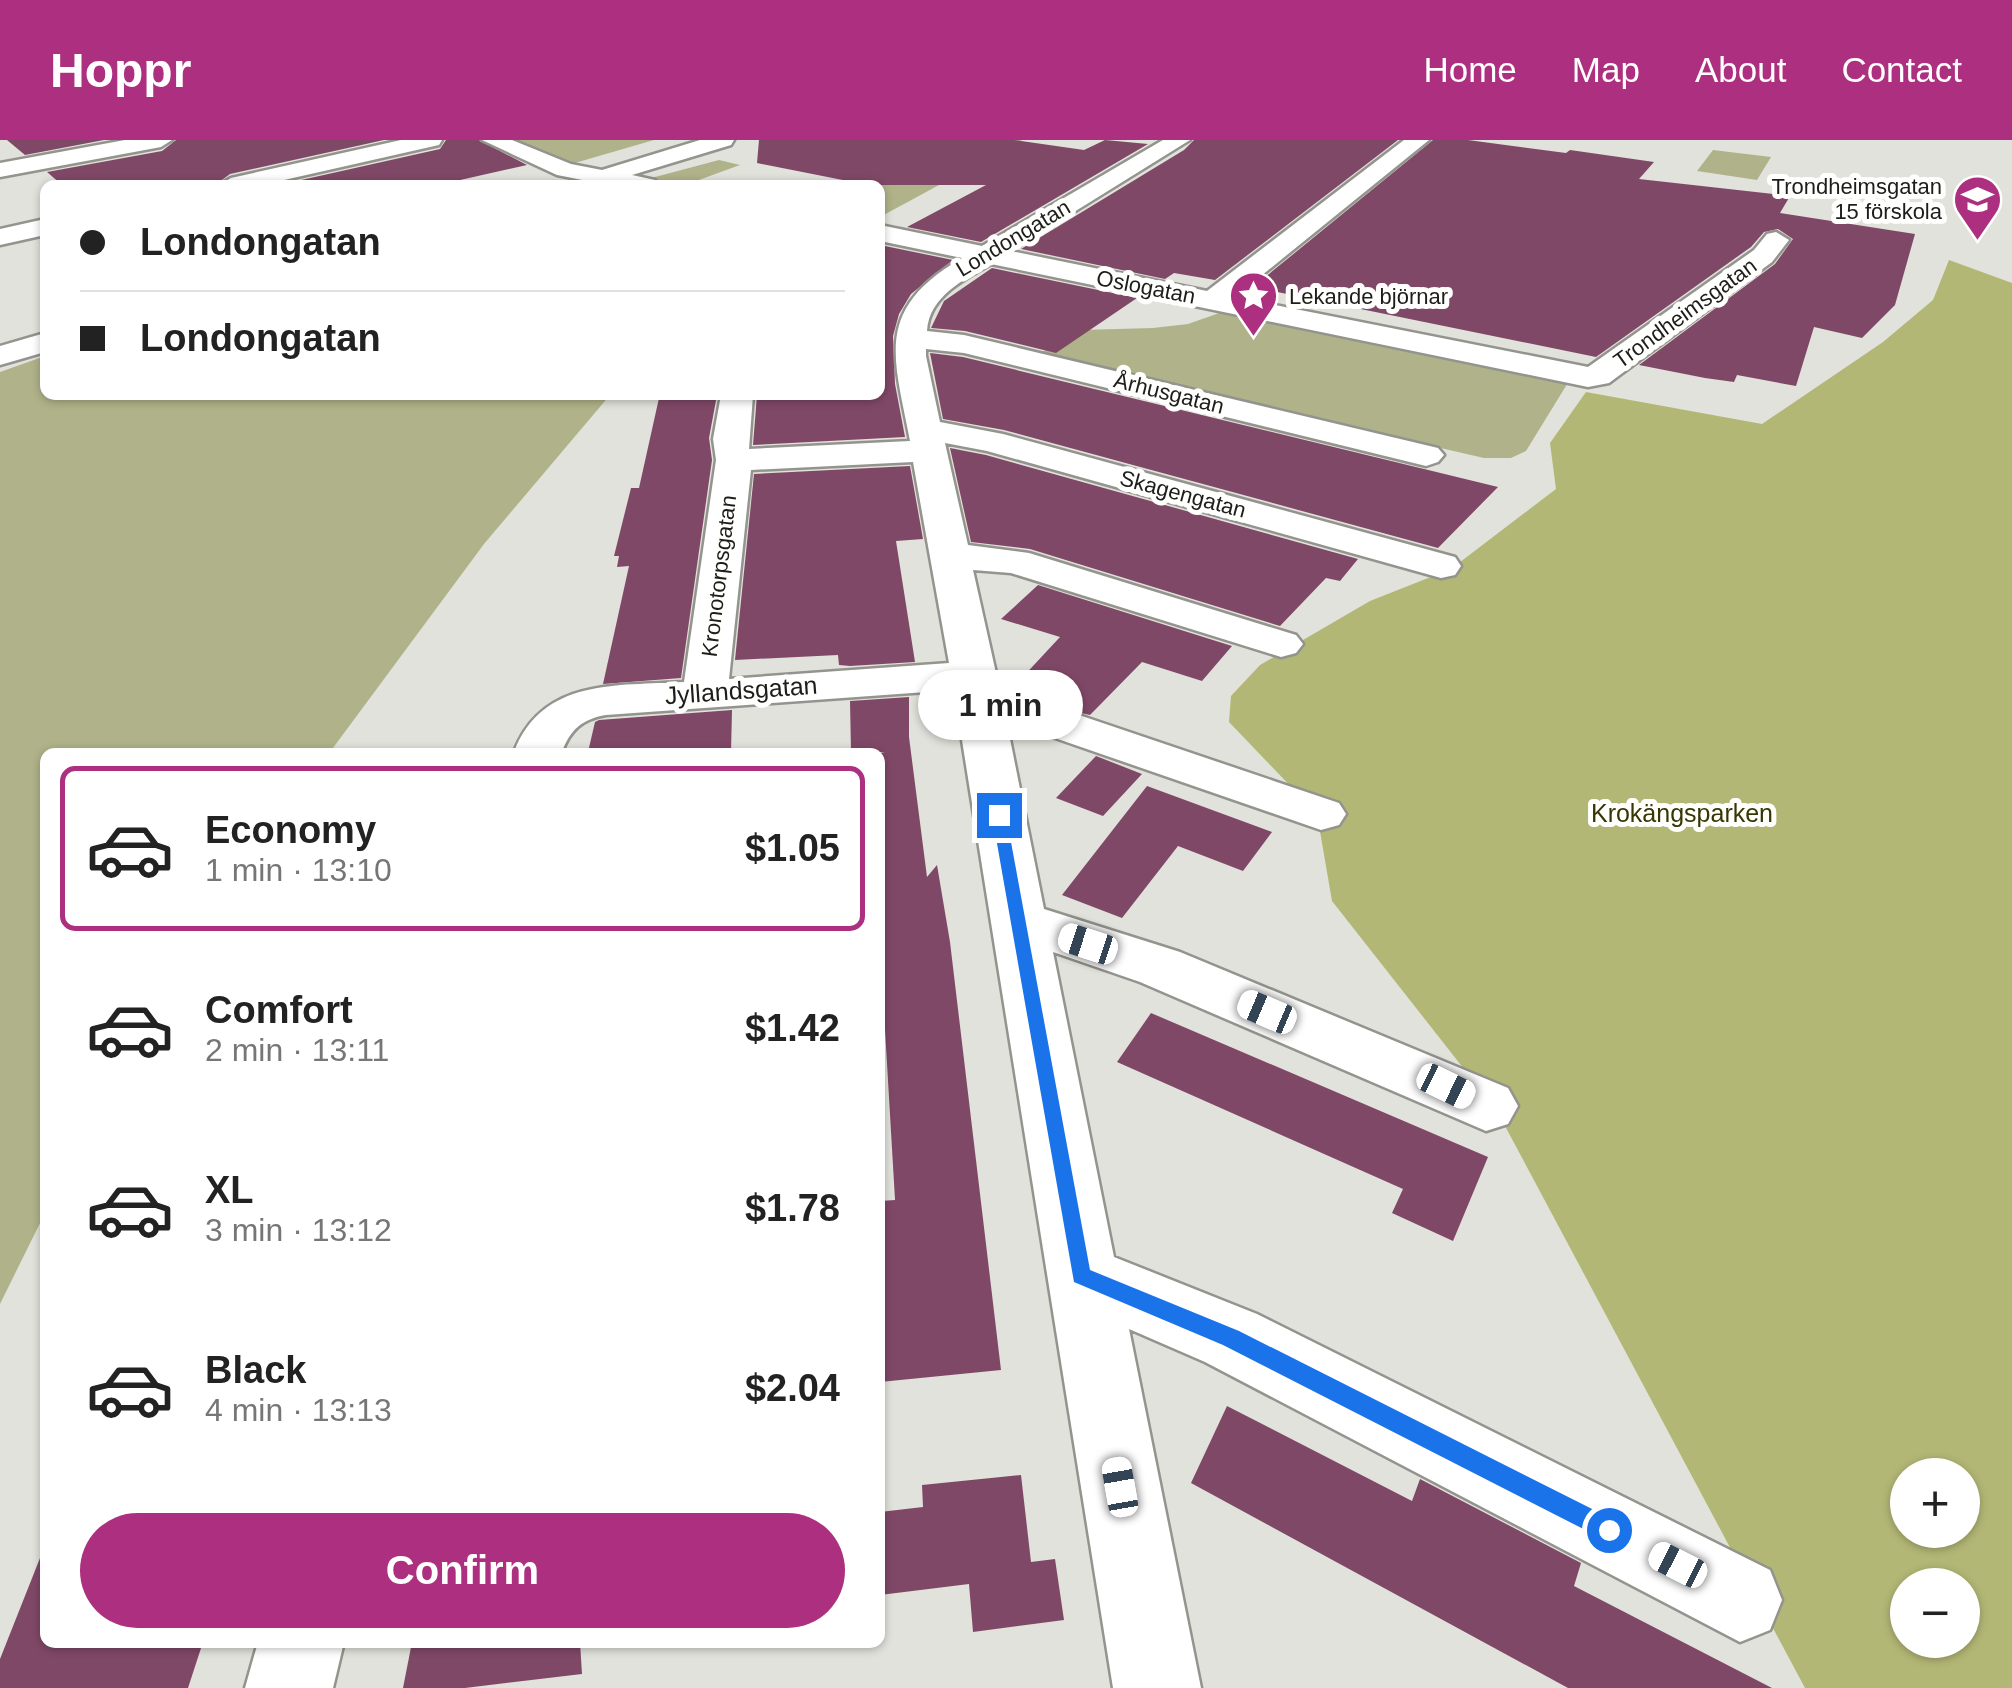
<!DOCTYPE html>
<meta charset="utf-8">
<style>
body{margin:0;font-family:Helvetica,sans-serif;background:#f6f6f6;color:#222;height:100vh;display:flex;flex-direction:column;font-size:38px;white-space:nowrap}
*{box-sizing:border-box;margin:0}
p{font-size:32px;color:#767676}
.icon{flex:none;width:55px;height:55px;fill:none;stroke:currentColor;stroke-width:2;stroke-linecap:round;stroke-linejoin:round}
.map{position:relative;flex:1;overflow:hidden}
.panel{position:absolute;left:40px;top:608px;width:845px;height:900px;display:flex;flex-direction:column;background:#fff;border-radius:15px;box-shadow:0 2px 8px #0004}
.panel>*{flex:none}
.guide{position:absolute;left:40px;top:40px;width:845px;height:220px;border-radius:15px;box-shadow:0 2px 8px #0004;display:grid;align-content:center;height:220px;padding:0 40px;background:#fff}
.fabs{position:absolute;left:1890px;top:1318px;display:grid;gap:20px}
.fabs a{display:grid;place-items:center;width:90px;height:90px;border-radius:50%;background:#fff;box-shadow:0 2px 8px #0004;font-size:50px}
.end{position:absolute;width:45px;height:45px;margin:-22px;border:12px solid #1a73e8;background:#fff;box-shadow:0 0 0 5px #fff}
.from{border-radius:50%}
.bubble{position:absolute;height:70px;border-radius:35px;background:#fff;box-shadow:0 2px 8px #0004;font-size:32px;font-weight:700;line-height:70px;text-align:center}
.car{position:absolute;width:30px;height:60px;margin:-30px -15px;border-radius:12px;box-shadow:0 0 8px 2px #0007;background:linear-gradient(#fff 24%,#345 0 40%,#fff 0 76%,#345 0 86%,#fff 0)}
.guide b{display:flex;align-items:center;gap:35px;height:95px;font-size:38px}
.guide b+b{border-top:2px solid #e0e0e0}
.guide i{width:25px;height:25px;background:#222}
ul{padding:18px 0 0;list-style:none}
li{display:flex;align-items:center;gap:30px;height:165px;margin:0 20px 15px;padding:0 20px;border:5px solid transparent;border-radius:15px}
li div{flex:1}
li b{display:block;font-size:38px}
li em{font-style:normal;font-weight:700}
li.selected{border-color:#ad2f7f}
li>.icon{width:90px;height:90px;stroke-width:1.5}
.primary-button{display:flex;gap:20px;margin-top:auto;padding:20px 40px}
.primary-button a{flex:1;height:115px;border-radius:60px;background:#ad2f7f;color:#fff;font-size:40px;font-weight:700;line-height:115px;text-align:center}
header{display:flex;align-items:center;gap:60px;box-sizing:border-box;height:140px;padding:0 50px;background:#ad2f7f;color:#fff}
header strong{font-size:48px}
nav{display:flex;gap:55px;margin-inline-start:auto;font-size:35px}
.map>svg:first-child{display:block}
.green{fill:#b0b389}
.forest{fill:#b3b775;fill-rule:evenodd}
.building{fill:#804867}
.lines{fill:none;stroke-linecap:round;stroke-linejoin:round}
.minor-casing{stroke:#93948d;stroke-width:5}
.minor{fill:#fff;fill-rule:evenodd}
.route{fill:#1a73e8}
.labels{text-anchor:middle;dominant-baseline:central;stroke-width:10;stroke-linejoin:round;paint-order:stroke}
.far-poi-label{font-size:22px;fill:#1d1d1a;stroke:#fffffe;text-anchor:end}
.far-street-label{font-size:22px;fill:#1d1d1a;stroke:#fffffe}
.street-label{font-size:25px;fill:#1d1d1a;stroke:#fffffe}
.park-label{font-size:25px;fill:#363702;stroke:#fffffe}
</style>
<header>
<strong>Hoppr</strong>
<nav><a>Home</a><a>Map</a><a>About</a><a>Contact</a></nav>
</header>
<div class="map">
<svg width="2012" height="1548" viewBox="0 0 2012 1548">
<rect width="100%" height="100%" fill="#e1e2db"/>
<g class="green">
<polygon points="502,0 654,0 561,27"/>
<polygon points="957,0 1022,0 880,77 880,45 862,45"/>
<polygon points="1713,10 1771,17 1757,40 1697,31"/>
<polygon points="719,20 740,25 685,45 625,45"/>
<polygon points="1225,171 1569,241 1526,311 1511,318 1484,318 1037,215 1080,190 1153,188 1188,184"/>
<polygon points="45,216 45,255 610,255 484,404 330,612 45,612 45,1073 0,1164 0,232"/>
</g>
<path class="forest" d="M1949,120L2012,143V1548H1805L1497,971L1332,761L1317,674L1229,582L1231,556L1260,525L1370,461L1451,429L1556,349L1550,303L1586,252L1762,284L1883,202L1933,160ZM1908,1335H1962V1390H1908ZM1908,1445H1962V1500H1908Z"/>
<g class="building">
<polygon points="7,0 104,0 25,15"/>
<polygon points="176,0 384,0 230,34 215,45 62,45 47,32 162,11"/>
<polygon points="446,0 479,0 527,25 438,45 279,45 440,9"/>
<polygon points="759,0 1014,0 1084,10 1105,0 1148,4 981,102 907,87 986,45 868,45 757,23"/>
<polygon points="1194,0 1398,0 1215,140 1174,133 1165,139 1021,109 1184,10"/>
<polygon points="1433,0 1468,0 1566,13 1570,10 1654,22 1639,39 1790,56 1780,73 1915,94 1895,165 1862,198 1814,187 1796,246 1737,235 1734,242 1705,238 1639,225 1775,124 1793,99 1778,89 1764,92 1751,107 1596,217 1253,147"/>
<polygon points="880,105 953,120 911,154 899,174 893,196 895,244 905,297 753,305 757,255 880,255"/>
<polygon points="992,128 1137,158 1056,213 965,191 931,188 944,161"/>
<polygon points="930,213 963,217 1498,347 1438,408 1004,290 943,279"/>
<polygon points="707,255 717,255 709,298 712,320 681,538 603,544 629,426 617,427 619,416 614,416 631,348 639,348 659,258"/>
<polygon points="950,308 986,315 1358,419 1340,441 1326,438 1280,486 1030,409 971,402"/>
<polygon points="910,326 923,399 896,401 915,522 850,526 839,525 838,515 735,520 754,334"/>
<polygon points="1038,445 1232,506 1202,541 1142,522 1090,575 1005,556 1060,497 1001,479"/>
<polygon points="909,557 909,597 927,737 937,725 950,802 1001,1230 880,1242 880,1061 895,1060 880,804 880,613 885,612 851,612 850,561"/>
<polygon points="732,570 731,612 588,612 595,582 599,580"/>
<polygon points="1096,616 1142,634 1103,676 1056,658"/>
<polygon points="1147,646 1272,692 1243,731 1178,706 1122,778 1062,755"/>
<polygon points="1151,873 1488,1017 1453,1101 1392,1073 1403,1049 1117,922"/>
<polygon points="1227,1266 1412,1361 1420,1339 1581,1423 1574,1446 1772,1548 1568,1548 1191,1343"/>
<polygon points="1021,1335 1031,1422 1055,1419 1064,1480 973,1492 969,1444 880,1455 880,1372 923,1367 922,1345"/>
<polygon points="42,1413 45,1413 45,1502 203,1502 188,1548 0,1548 0,1519"/>
<polygon points="412,1502 580,1502 582,1534 465,1548 403,1548"/>
</g>
<g class="lines">
<defs>
<g id="minor">
<polygon points="125,0 172,0 161,7 0,37 0,23"/>
<polygon points="401,0 442,0 439,5 262,45 219,45 231,38"/>
<polygon points="482,0 512,0 571,24 602,30 700,0 734,0 731,5 632,35 655,40 659,45 608,45 557,35"/>
<path d="M1163,0H1190L1011,111L1207,151L1404,0H1429L1235,157L1588,227L1754,110L1767,94L1776,92L1789,100L1772,122L1609,243L1588,247L991,124C965,139 929,156 927,191L964,195L1438,308L1444,315L1438,322L1426,326L964,213L926,209V216L940,282L1003,294L1455,417L1461,426L1455,435L1441,438L987,311L945,303L968,405L1029,413L1296,495L1303,504L1296,513L1281,517L1011,433L973,430L1002,560L1079,575L1339,663L1346,674L1339,685L1321,690L1052,597L1008,589L1044,769L1180,812L1508,948L1518,966L1508,984L1486,991L1140,842L1053,812L1114,1117L1257,1174L1770,1430L1782,1460L1770,1490L1740,1502L1205,1222L1129,1189L1201,1548H1113L954,550L606,575C582,579 570,590 562,612H514C542,538 617,546 684,542L716,320L713,299L721,255H753L749,309L910,301C894,216 873,170 962,118L880,101V85L982,106ZM913,322L949,523L729,539L751,330Z"/>
<polygon points="45,79 45,95 0,105 0,89"/>
<polygon points="45,193 45,212 0,225 0,206"/>
<polygon points="258,1502 344,1502 333,1548 245,1548"/>
</g>
</defs>
<use href="#minor" class="minor-casing"/>
<use href="#minor" class="minor"/>
</g>
<polygon class="route" points="999,670 1006,675 1090,1130 1239,1191 1618,1382 1621,1390 1618,1398 1609,1402 1601,1398 1223,1205 1074,1142 992,675"/>
<defs>
<symbol id="school-pin" viewBox="-11 -11 22 30"><path d="M0 17L-7.5 6A9.5 9.5 0 1 1 7.5 6Z" fill="#ad2f7f" stroke="#fffffe"/><path d="M0-5L7-2L0 1L-7-2ZM-4 1L0 2.5L4 1V4Q0 6-4 4Z" fill="#fff"/></symbol>
<symbol id="sight-pin" viewBox="-11 -11 22 30"><path d="M0 17L-7.5 6A9.5 9.5 0 1 1 7.5 6Z" fill="#ad2f7f" stroke="#fffffe"/><path d="M0-6L1.8-2.2L6-1.7L2.9 1.2L3.7 5.4L0 3.3L-3.7 5.4L-2.9 1.2L-6-1.7L-1.8-2.2Z" fill="#fff"/></symbol>
</defs>
<g fill-rule="evenodd">
<use href="#school-pin" x="1950" y="32" width="55" height="75"/>
<use href="#sight-pin" x="1226" y="128" width="55" height="75"/>
</g>
<g class="labels">
<g class="far-poi-label">
<text x="1942" y="46">Trondheimsgatan<tspan x="1942" dy="25">15 förskola</tspan></text>
<text x="1289" y="156" text-anchor="start">Lekande björnar</text>
</g>
<g class="far-street-label">
<text transform="translate(1013 98) rotate(-31)">Londongatan</text>
<text transform="translate(1146 147) rotate(11)">Oslogatan</text>
<text transform="translate(1685 173) rotate(-36)">Trondheimsgatan</text>
<text transform="translate(1169 253) rotate(14)">Århusgatan</text>
<text transform="translate(1183 354) rotate(15)">Skagengatan</text>
<text transform="translate(719 436) rotate(-83)">Kronotorpsgatan</text>
</g>
<g class="street-label">
<text transform="translate(741 550) rotate(-4)">Jyllandsgatan</text>
</g>
<g class="park-label">
<text x="1682" y="673">Krokängsparken</text>
</g>
</g>
</svg>
<div class="fabs">
<a>+</a>
<a>−</a>
</div>
<i class="end from" style="left:1609px;top:1390px"></i>
<i class="end" style="left:999px;top:675px"></i>
<div class="bubble" style="left:918px;top:530px;width:165px">1 min</div>
<i class="car" style="left:1088px;top:804px;rotate:288deg"></i>
<i class="car" style="left:1267px;top:872px;rotate:293deg"></i>
<i class="car" style="left:1446px;top:946px;rotate:116deg"></i>
<i class="car" style="left:1120px;top:1347px;rotate:350deg"></i>
<i class="car" style="left:1678px;top:1425px;rotate:297deg"></i>
<div class="guide">
<b><i class="from"></i>Londongatan</b>
<b><i></i>Londongatan</b>
</div>
<section class="panel">
<ul>
<li class="selected"><svg class="icon" aria-label="car" viewBox="0 0 24 24"><path d="M5 17H2v-5l4-1 3-4h7l3 4 3 1v5h-3M9 17h6M6 11h13"/><circle cx="7" cy="17" r="2"/><circle cx="17" cy="17" r="2"/></svg><div><b>Economy</b><p>1 min · 13:10</p></div><em>$1.05</em></li>
<li><svg class="icon" aria-label="car" viewBox="0 0 24 24"><path d="M5 17H2v-5l4-1 3-4h7l3 4 3 1v5h-3M9 17h6M6 11h13"/><circle cx="7" cy="17" r="2"/><circle cx="17" cy="17" r="2"/></svg><div><b>Comfort</b><p>2 min · 13:11</p></div><em>$1.42</em></li>
<li><svg class="icon" aria-label="car" viewBox="0 0 24 24"><path d="M5 17H2v-5l4-1 3-4h7l3 4 3 1v5h-3M9 17h6M6 11h13"/><circle cx="7" cy="17" r="2"/><circle cx="17" cy="17" r="2"/></svg><div><b>XL</b><p>3 min · 13:12</p></div><em>$1.78</em></li>
<li><svg class="icon" aria-label="car" viewBox="0 0 24 24"><path d="M5 17H2v-5l4-1 3-4h7l3 4 3 1v5h-3M9 17h6M6 11h13"/><circle cx="7" cy="17" r="2"/><circle cx="17" cy="17" r="2"/></svg><div><b>Black</b><p>4 min · 13:13</p></div><em>$2.04</em></li>
</ul>
<div class="primary-button"><a>Confirm</a></div>
</section>
</div>
